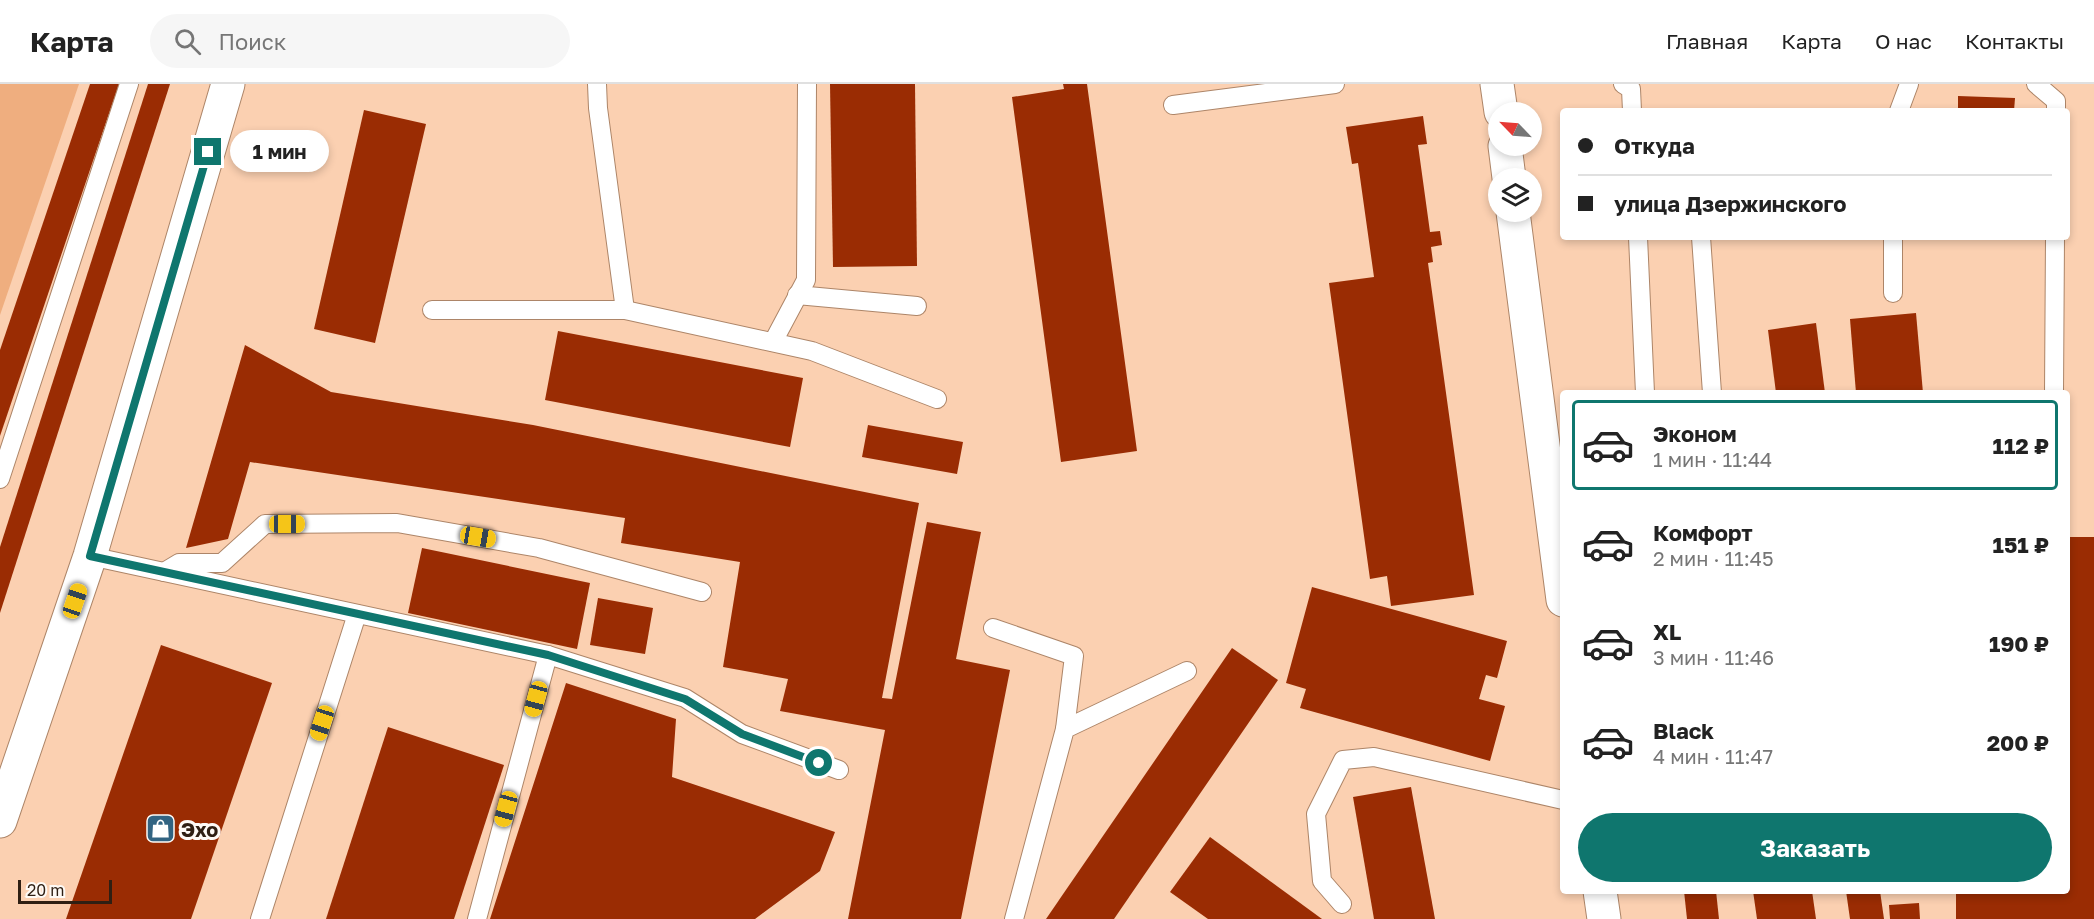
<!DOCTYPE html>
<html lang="ru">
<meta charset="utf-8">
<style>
body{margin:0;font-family:"Golos Text",sans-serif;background:#f6f6f6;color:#222;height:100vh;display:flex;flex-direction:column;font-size:22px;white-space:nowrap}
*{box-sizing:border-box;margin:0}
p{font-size:20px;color:#767676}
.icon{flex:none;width:33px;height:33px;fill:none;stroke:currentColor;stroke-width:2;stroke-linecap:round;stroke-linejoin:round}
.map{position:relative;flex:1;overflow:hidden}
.drawer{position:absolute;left:1560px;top:306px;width:510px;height:504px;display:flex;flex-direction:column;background:#fff;border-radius:6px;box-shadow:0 3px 9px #0003}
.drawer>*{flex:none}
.guide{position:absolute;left:1560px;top:24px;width:510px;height:132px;border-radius:6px;box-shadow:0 3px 9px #0003;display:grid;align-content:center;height:132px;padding:0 18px;background:#fff}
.needle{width:39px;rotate:295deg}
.controls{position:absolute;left:1488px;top:18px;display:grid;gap:12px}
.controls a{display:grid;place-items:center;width:54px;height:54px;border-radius:50%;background:#fff;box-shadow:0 3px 9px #0003;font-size:30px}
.scale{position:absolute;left:18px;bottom:15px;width:94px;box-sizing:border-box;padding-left:6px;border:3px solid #2f1f13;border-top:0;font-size:16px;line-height:21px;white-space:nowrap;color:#2f1f13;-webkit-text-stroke:4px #fefaf6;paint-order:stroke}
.end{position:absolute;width:27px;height:27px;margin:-14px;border:8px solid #0f766e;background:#fff;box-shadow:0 0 0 3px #fff}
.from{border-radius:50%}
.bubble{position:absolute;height:42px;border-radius:21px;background:#fff;box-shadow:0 3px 9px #0003;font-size:20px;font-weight:700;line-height:42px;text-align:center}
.car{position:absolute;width:18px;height:36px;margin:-18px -9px;border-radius:8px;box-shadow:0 0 4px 2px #0007;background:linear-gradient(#f5c518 24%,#345 0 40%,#f5c518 0 76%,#345 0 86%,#f5c518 0)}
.guide b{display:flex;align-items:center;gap:21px;height:57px;font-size:22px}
.guide b+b{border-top:2px solid #e0e0e0}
.guide i{width:15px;height:15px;background:#222}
ul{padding:10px 0 0;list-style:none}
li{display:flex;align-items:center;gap:18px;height:90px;margin:0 12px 9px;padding:0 6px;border:3px solid transparent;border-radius:6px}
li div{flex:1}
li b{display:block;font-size:22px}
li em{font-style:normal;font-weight:700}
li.selected{border-color:#0f766e}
li>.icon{width:54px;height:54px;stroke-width:1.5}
.action{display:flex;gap:12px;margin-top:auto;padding:12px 18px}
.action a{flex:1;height:69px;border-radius:36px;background:#0f766e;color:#fff;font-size:24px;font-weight:700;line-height:69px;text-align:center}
header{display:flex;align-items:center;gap:36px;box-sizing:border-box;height:84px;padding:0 30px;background:#fff;border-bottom:2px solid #e0e0e0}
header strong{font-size:28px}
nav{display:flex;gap:33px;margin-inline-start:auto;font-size:21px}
.search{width:420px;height:54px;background:#f6f6f6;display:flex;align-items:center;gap:15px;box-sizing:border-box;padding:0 21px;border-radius:33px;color:#767676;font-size:22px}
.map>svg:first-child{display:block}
.green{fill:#efae7f}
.building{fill:#9a2c03}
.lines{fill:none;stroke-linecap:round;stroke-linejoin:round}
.lane-casing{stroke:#ad8568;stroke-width:20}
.secondary-casing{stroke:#ad8568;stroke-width:35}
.lane{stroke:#fff;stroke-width:18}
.secondary{stroke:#fff;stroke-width:33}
.route{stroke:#0f766e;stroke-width:8}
.labels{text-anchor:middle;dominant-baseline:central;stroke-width:6;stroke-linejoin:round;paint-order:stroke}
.poi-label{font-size:20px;font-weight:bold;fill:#2f1f13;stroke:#fefaf6;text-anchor:start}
</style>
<header>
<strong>Карта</strong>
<div class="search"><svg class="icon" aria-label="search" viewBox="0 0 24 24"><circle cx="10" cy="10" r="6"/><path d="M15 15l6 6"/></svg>Поиск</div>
<nav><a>Главная</a><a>Карта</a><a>О нас</a><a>Контакты</a></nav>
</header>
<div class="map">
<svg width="2094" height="835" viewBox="0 0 2094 835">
<rect width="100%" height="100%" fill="#fbd0b1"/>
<polygon class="green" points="0,0 79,0 0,231"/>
<g class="building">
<polygon points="90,0 119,0 0,352 0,266"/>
<polygon points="148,0 170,0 0,529 0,463"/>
<polygon points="830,0 915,0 917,182 833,183"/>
<polygon points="1063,0 1087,0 1137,367 1061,378 1012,13 1064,5"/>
<polygon points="1958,12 2015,14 2014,27 1958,27"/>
<polygon points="364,26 426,40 375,259 314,245"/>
<polygon points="1423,32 1427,60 1418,61 1430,148 1440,147 1442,161 1431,163 1433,178 1428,179 1474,511 1391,522 1387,492 1370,495 1329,199 1374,193 1358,79 1352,80 1346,43"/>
<polygon points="1916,229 1923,309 1856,309 1850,235"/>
<polygon points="1816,239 1825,309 1776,309 1768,246"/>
<polygon points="558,247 803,294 790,363 545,316"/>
<polygon points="245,261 331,308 533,341 919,419 882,614 892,615 927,438 981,448 956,575 1010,586 961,835 848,835 885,646 780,627 788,595 723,583 740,478 621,459 625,434 250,378 228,455 186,464"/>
<polygon points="868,341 963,358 957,390 862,373"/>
<polygon points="2067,453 2094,453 2094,835 1956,835 1956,807 2067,807"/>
<polygon points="422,464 590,499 577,565 408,529"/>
<polygon points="1312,503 1507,557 1497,594 1486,591 1479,615 1505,622 1490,677 1300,624 1306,605 1286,599"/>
<polygon points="598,514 653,524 645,570 590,561"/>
<polygon points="161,561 272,599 191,835 66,835"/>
<polygon points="1232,564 1278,596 1114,835 1046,835"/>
<polygon points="566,599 676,635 672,693 835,748 820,787 755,835 490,835"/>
<polygon points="388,643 504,681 454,835 326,835"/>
<polygon points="1411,703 1435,835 1374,835 1353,713"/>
<polygon points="1210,753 1322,835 1208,835 1170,808"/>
<polygon points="1684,807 1716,807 1719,835 1687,835"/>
<polygon points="1753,807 1812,807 1816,835 1757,835"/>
<polygon points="1846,807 1880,807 1884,835 1850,835"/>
<polygon points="1919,819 1920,835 1890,835 1889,821"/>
</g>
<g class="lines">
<defs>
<g id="lane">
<polyline points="597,0 598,24 625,226"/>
<polyline points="1623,0 1631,5 1632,27"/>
<polyline points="2036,0 2056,17 2056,27"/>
<polyline points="1173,21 1335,0"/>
<polyline points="1899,27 1909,0"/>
<polyline points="1638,153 1645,309"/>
<polyline points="1701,153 1712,309"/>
<polyline points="1893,153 1893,209"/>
<polyline points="797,211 917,222"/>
<polyline points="432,226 625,226 812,267 937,315"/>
<polyline points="773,258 806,196 807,0"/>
<polyline points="2054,309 2055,153"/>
<polyline points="0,395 129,0"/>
<polyline points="90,472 548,571 685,614 742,650 839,686"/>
<polyline points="164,488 179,479 222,479 265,440 397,439 539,464 702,508"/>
<polyline points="993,544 1074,572 1065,645"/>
<polyline points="1342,820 1322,797 1316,730 1343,676 1374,673 1563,716"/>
<polyline points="260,835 357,530"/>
<polyline points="477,835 548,571"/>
<polyline points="1014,835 1065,645 1187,587"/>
</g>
<g id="secondary">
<polyline points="1497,0 1501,28"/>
<polyline points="1505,62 1509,94"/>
<polyline points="1513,128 1563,516"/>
<polyline points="0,737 90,472 228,0"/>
<polyline points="1600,807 1604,835"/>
</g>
</defs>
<use href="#lane" class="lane-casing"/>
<use href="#secondary" class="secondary-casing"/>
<use href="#lane" class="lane"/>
<use href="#secondary" class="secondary"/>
</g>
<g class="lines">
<polyline class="route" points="208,68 90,472 548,571 685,615 742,650 819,679"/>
</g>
<defs>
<symbol id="shop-square" viewBox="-11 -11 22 22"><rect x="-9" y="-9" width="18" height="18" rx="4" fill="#326482" stroke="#fefaf6"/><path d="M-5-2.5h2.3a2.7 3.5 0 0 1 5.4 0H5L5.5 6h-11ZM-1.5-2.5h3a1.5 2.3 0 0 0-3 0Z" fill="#fff"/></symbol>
</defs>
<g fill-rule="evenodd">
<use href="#shop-square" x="144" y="728" width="33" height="33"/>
</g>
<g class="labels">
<g class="poi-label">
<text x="181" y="745">Эхо</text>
</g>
</g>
</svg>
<div class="controls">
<a><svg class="needle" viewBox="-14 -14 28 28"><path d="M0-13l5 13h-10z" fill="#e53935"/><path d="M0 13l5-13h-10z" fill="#767676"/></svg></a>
<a><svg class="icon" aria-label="layers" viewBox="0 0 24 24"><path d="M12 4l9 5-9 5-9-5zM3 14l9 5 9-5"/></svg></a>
</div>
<div class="scale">20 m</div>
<i class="end from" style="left:819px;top:679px"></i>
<i class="end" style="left:208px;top:68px"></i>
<div class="bubble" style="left:230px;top:46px;width:99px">1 мин</div>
<i class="car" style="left:287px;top:440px;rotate:90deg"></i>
<i class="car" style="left:478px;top:453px;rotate:100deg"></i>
<i class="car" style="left:75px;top:517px;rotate:19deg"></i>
<i class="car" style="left:536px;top:615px;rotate:195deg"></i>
<i class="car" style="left:322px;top:639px;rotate:198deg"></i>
<i class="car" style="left:506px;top:725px;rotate:195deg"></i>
<div class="guide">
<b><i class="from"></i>Откуда</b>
<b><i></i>улица Дзержинского</b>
</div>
<section class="drawer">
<ul>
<li class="selected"><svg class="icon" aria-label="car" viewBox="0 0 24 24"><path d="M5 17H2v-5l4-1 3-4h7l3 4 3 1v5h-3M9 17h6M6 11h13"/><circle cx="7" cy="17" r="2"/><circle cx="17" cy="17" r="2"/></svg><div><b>Эконом</b><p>1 мин · 11:44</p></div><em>112 ₽</em></li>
<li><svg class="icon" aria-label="car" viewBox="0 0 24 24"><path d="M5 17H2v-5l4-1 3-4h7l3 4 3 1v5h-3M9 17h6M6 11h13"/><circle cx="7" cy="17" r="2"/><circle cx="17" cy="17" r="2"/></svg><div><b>Комфорт</b><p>2 мин · 11:45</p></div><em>151 ₽</em></li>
<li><svg class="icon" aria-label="car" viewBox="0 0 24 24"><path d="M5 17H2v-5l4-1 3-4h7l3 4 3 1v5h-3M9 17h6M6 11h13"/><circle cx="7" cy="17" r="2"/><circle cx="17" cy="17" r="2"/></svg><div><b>XL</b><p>3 мин · 11:46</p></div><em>190 ₽</em></li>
<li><svg class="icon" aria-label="car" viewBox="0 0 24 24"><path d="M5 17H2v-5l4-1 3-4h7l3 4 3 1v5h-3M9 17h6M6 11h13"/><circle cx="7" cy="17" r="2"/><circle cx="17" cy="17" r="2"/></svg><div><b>Black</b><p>4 мин · 11:47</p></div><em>200 ₽</em></li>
</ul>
<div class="action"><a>Заказать</a></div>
</section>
</div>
